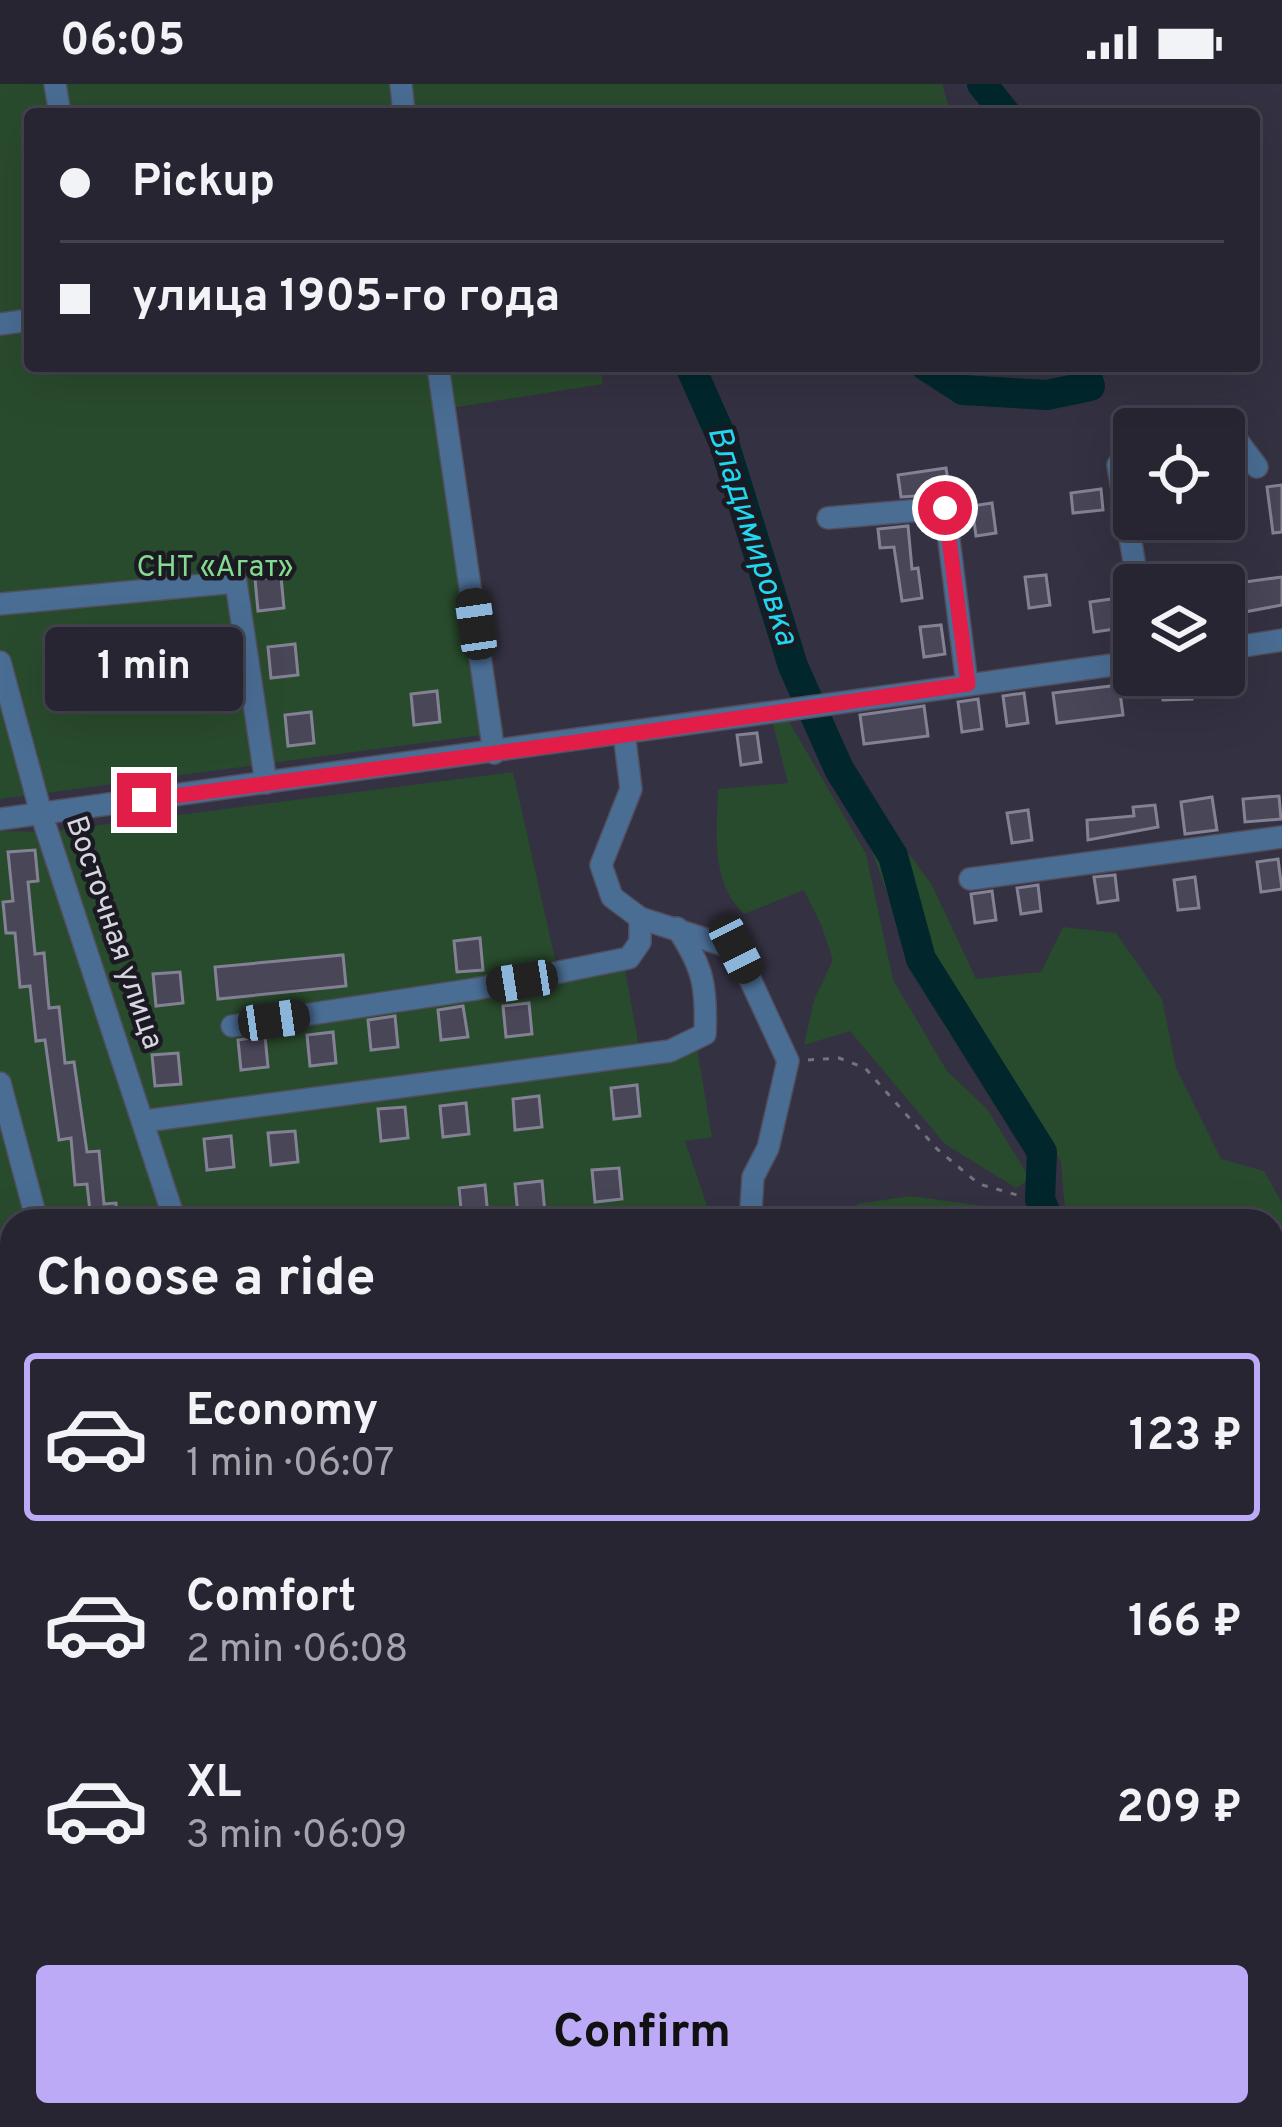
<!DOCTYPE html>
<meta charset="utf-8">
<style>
body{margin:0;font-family:Overpass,sans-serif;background:#33313e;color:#f1f3f6;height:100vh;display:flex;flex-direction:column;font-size:45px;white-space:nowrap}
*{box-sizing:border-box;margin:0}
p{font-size:39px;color:#a4a5ac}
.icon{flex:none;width:66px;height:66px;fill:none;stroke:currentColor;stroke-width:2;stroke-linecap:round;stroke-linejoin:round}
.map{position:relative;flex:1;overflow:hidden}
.sheet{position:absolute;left:0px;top:1125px;width:1284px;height:918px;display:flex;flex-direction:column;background:#272532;border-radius:36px 36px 0 0;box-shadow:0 12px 48px #0002,0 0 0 3px #43424d}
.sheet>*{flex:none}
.hud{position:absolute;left:24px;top:24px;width:1236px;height:264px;border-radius:12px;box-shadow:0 12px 48px #0002,0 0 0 3px #43424d;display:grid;align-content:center;height:264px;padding:0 36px;background:#272532}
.tools{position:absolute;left:1113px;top:324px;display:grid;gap:24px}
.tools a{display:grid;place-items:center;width:132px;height:132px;border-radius:12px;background:#272532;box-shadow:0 12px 48px #0002,0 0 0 3px #43424d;font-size:60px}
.end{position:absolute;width:54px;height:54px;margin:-27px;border:15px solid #e11d48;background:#fff;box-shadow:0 0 0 6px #fff}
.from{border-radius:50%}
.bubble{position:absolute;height:84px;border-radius:12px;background:#272532;box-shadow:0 12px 48px #0002,0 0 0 3px #43424d;font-size:39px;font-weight:700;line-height:84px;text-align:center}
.car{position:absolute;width:36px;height:72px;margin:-36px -18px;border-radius:15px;box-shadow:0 0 9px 3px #0007;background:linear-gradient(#222 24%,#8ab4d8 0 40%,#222 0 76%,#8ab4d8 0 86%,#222 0)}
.hud b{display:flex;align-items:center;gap:42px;height:114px;font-size:45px}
.hud b+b{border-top:3px solid #43424d}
.hud i{width:30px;height:30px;background:#f1f3f6}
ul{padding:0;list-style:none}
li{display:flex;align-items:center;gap:36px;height:168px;margin:0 24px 18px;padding:0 12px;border:6px solid transparent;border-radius:12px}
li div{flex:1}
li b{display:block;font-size:45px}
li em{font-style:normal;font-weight:700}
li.active{border-color:#bcaaf6}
li>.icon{width:108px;height:108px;stroke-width:1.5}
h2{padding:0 36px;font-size:54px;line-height:144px}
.primary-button{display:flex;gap:24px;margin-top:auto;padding:24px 36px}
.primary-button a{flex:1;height:138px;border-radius:12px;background:#bcaaf6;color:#111;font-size:48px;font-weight:700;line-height:138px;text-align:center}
.status{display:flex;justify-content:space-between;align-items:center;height:84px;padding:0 60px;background:#272532;direction:ltr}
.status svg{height:33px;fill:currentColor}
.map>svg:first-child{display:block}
.built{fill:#3d3950}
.green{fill:#294b2d}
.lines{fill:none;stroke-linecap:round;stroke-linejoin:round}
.river{stroke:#01272d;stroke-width:30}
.building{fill:#484657;stroke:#838194;stroke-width:3}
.minor-casing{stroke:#514f5e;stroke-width:24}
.path{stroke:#747280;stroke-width:3;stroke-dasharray:6 9;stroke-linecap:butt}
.minor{stroke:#4a6d94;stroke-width:21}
.route{stroke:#e11d48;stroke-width:15}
.labels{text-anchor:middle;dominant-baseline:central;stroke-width:9;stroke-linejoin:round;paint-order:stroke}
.park-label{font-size:30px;fill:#84db8f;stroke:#1b1a22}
.street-label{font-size:30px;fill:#d7d6e0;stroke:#1b1a22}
.water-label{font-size:33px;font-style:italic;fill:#21d6ef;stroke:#1b1a22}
</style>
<div class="status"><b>06:05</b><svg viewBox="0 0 49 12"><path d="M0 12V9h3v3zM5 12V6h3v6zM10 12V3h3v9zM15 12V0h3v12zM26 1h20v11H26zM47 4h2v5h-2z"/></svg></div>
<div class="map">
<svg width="1282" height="2043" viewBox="0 0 1282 2043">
<rect width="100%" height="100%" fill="#343142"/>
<polygon class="built" points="453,2031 783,2031 790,2043 454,2043"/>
<g class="green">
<polygon points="0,0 942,0 951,30 30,30 30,282 600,282 603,300 445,325 504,648 0,715"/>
<path d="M787,634L866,770L893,896L947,987L988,1026L1030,1095L1016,1104L945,1060L850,947L804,961L814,916L833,876L822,843L804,806L744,830C710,797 717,749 718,705L788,699L773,640Z"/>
<polygon points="513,688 560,897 625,885 639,963 696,959 712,1053 685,1057 712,1137 12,1137 12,2031 453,2031 454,2043 0,2043 0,747 47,748"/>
<polygon points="892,747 932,801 976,895 1041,888 1063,843 1116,849 1162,915 1176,984 1221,1075 1264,1087 1282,1119 1282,1237 1272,1195 1272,1137 1066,1137 1061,1078 1029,1022 947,947 893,826 869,758"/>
<polygon points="910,1112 1013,1126 1019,1137 858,1137 857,1120"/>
<polygon points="1272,1336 1282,1376 1282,1709 1272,1721"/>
</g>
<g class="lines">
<g class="river">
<polyline points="982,0 1006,30"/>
<polyline points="690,282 724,359 793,582 839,685 893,772 921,875 1042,1068 1040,1115 1049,1137"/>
<polyline points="926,282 963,306 1047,311 1090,302 1084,282"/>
<polyline points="1272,1249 1282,1314"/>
<polyline points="1272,1450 1282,1434"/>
<polyline points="1272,1941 1282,1945"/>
</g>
</g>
<g class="building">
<polygon points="946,384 950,410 901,413 898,391"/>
<polygon points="1282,401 1282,448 1273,449 1267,403"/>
<polygon points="1101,405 1103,426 1073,429 1071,409"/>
<polygon points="992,419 996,449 976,452 972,422"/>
<polygon points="908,442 912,485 918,484 922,514 902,517 894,463 880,464 878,445"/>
<polygon points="1046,491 1050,521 1029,524 1025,493"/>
<polygon points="281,493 284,524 258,527 255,495"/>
<polygon points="1282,493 1282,521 1234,530 1230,500"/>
<polygon points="1111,515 1115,545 1094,548 1090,518"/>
<polygon points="941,541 945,570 924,573 920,543"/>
<polygon points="295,560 298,591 271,594 268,563"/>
<polygon points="1240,589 1241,605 1192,610 1192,615 1163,616 1163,594"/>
<polygon points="1119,601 1123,631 1057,639 1053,609"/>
<polygon points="437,607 440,638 414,641 411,610"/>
<polygon points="1024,609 1028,639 1007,642 1003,612"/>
<polygon points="978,615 982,645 962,648 958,618"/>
<polygon points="924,622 928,652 864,660 860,631"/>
<polygon points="311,628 314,659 288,662 285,631"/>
<polygon points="757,649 761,678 741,681 737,651"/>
<polygon points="1279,712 1281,735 1245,738 1243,715"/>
<polygon points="1212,713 1217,746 1185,750 1181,718"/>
<polygon points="1155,721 1158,743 1088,756 1087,736 1134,732 1133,723"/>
<polygon points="1028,726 1032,756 1012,759 1007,729"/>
<polygon points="35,766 38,797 28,798 35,870 44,869 49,924 59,923 65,979 74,978 87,1068 99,1067 104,1120 116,1119 117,1137 91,1137 87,1100 75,1101 71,1054 59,1056 45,956 36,957 30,902 20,903 15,849 6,849 3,818 13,817 8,768"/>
<polygon points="1278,775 1282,805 1261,808 1257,778"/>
<polygon points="1115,791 1118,816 1098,819 1094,793"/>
<polygon points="1195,793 1199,824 1178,826 1174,796"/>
<polygon points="1038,801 1041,827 1021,830 1017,804"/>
<polygon points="992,807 996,836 975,839 971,810"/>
<polygon points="480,854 483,886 457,888 454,857"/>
<polygon points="343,871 346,902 218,915 215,883"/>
<polygon points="180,888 183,919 156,922 153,890"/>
<polygon points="529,919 532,950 506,953 503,922"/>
<polygon points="463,922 468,953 441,956 438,926"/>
<polygon points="395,932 398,963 371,966 368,936"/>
<polygon points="333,948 336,979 310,982 307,951"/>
<polygon points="265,952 268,983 241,986 238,956"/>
<polygon points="178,969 181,1000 155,1002 152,971"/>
<polygon points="637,1001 640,1032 614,1035 611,1004"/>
<polygon points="539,1012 542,1043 515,1046 513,1015"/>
<polygon points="466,1019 469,1050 443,1053 440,1022"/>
<polygon points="405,1023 408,1054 381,1057 378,1025"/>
<polygon points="295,1047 298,1078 271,1081 268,1049"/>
<polygon points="231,1052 234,1083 207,1086 204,1055"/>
<polygon points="619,1084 622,1115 595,1118 592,1086"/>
<polygon points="542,1097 545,1129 518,1131 515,1100"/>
<polygon points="485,1101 488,1132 462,1135 459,1104"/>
</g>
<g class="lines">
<defs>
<g id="minor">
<polyline points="55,0 60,30"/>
<polyline points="401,0 404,30"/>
<polyline points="0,240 30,236"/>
<polyline points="438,282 494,669"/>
<polyline points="1224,362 1239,359 1257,383"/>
<polyline points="1134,377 1118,381 1138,501"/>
<polyline points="828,434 945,424 967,600"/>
<polyline points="0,520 236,498 266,699"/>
<polyline points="1224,565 1282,556"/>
<polyline points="0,578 41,729 175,1137"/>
<polyline points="624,649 631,705 601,781 612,813 640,834 736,865 788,977 768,1064 753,1093 751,1125"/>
<polyline points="0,735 1134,578"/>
<polyline points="970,795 1282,753"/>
<polyline points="232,942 476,905 629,874 640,858 640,834"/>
<polyline points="0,999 37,1137"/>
<path d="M145,1037L670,967L705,950C707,902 703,883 677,844"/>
<polyline points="0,1213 12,1211"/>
<polyline points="0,1390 12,1389"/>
<polyline points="0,1486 12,1483"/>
<polyline points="1272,1990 1282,1989"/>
<polyline points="771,2031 775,2043"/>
<polyline points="846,2031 847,2043"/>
<polyline points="1103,2031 1103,2043"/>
<polyline points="895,2043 1006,2031"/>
<polyline points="1238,2043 1241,2031"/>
</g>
</defs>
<use href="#minor" class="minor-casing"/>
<polyline class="path" points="808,976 839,974 865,984 937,1065 979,1100 1024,1113"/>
<use href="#minor" class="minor"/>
</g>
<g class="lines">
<polyline class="route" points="144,716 577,658 968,600 945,424"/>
</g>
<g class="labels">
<g class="park-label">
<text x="215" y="484">СНТ «Агат»</text>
</g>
<g class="street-label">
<text transform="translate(113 849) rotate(71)">Восточная улица</text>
</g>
<g class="water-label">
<text transform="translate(751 452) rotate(72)">Владимировка</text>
</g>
</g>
</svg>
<div class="tools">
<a><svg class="icon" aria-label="locate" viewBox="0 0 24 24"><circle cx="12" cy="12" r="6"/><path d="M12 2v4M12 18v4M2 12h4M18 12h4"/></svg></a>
<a><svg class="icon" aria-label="layers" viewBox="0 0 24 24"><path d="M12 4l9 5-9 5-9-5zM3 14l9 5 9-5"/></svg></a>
</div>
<i class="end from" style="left:945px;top:424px"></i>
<i class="end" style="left:144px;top:716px"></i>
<div class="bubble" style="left:45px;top:543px;width:198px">1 min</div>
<i class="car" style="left:476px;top:540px;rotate:352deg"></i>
<i class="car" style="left:736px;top:865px;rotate:153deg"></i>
<i class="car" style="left:522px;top:897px;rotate:261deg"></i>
<i class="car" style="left:274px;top:936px;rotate:82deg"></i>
<div class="hud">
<b><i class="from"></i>Pickup</b>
<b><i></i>улица 1905-го года</b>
</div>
<section class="sheet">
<h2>Choose a ride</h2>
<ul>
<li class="active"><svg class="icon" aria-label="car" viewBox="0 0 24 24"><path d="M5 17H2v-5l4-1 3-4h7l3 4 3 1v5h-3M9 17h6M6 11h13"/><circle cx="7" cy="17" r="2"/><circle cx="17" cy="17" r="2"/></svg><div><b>Economy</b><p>1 min · 06:07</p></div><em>123 ₽</em></li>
<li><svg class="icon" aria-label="car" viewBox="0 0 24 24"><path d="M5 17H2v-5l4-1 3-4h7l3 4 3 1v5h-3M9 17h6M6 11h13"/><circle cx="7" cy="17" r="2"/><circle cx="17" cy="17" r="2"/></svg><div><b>Comfort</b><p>2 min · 06:08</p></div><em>166 ₽</em></li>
<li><svg class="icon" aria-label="car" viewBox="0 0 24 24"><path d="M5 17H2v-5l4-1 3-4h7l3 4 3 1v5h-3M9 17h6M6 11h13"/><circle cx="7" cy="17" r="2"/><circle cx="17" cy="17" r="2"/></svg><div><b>XL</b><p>3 min · 06:09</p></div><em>209 ₽</em></li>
</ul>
<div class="primary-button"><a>Confirm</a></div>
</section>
</div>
